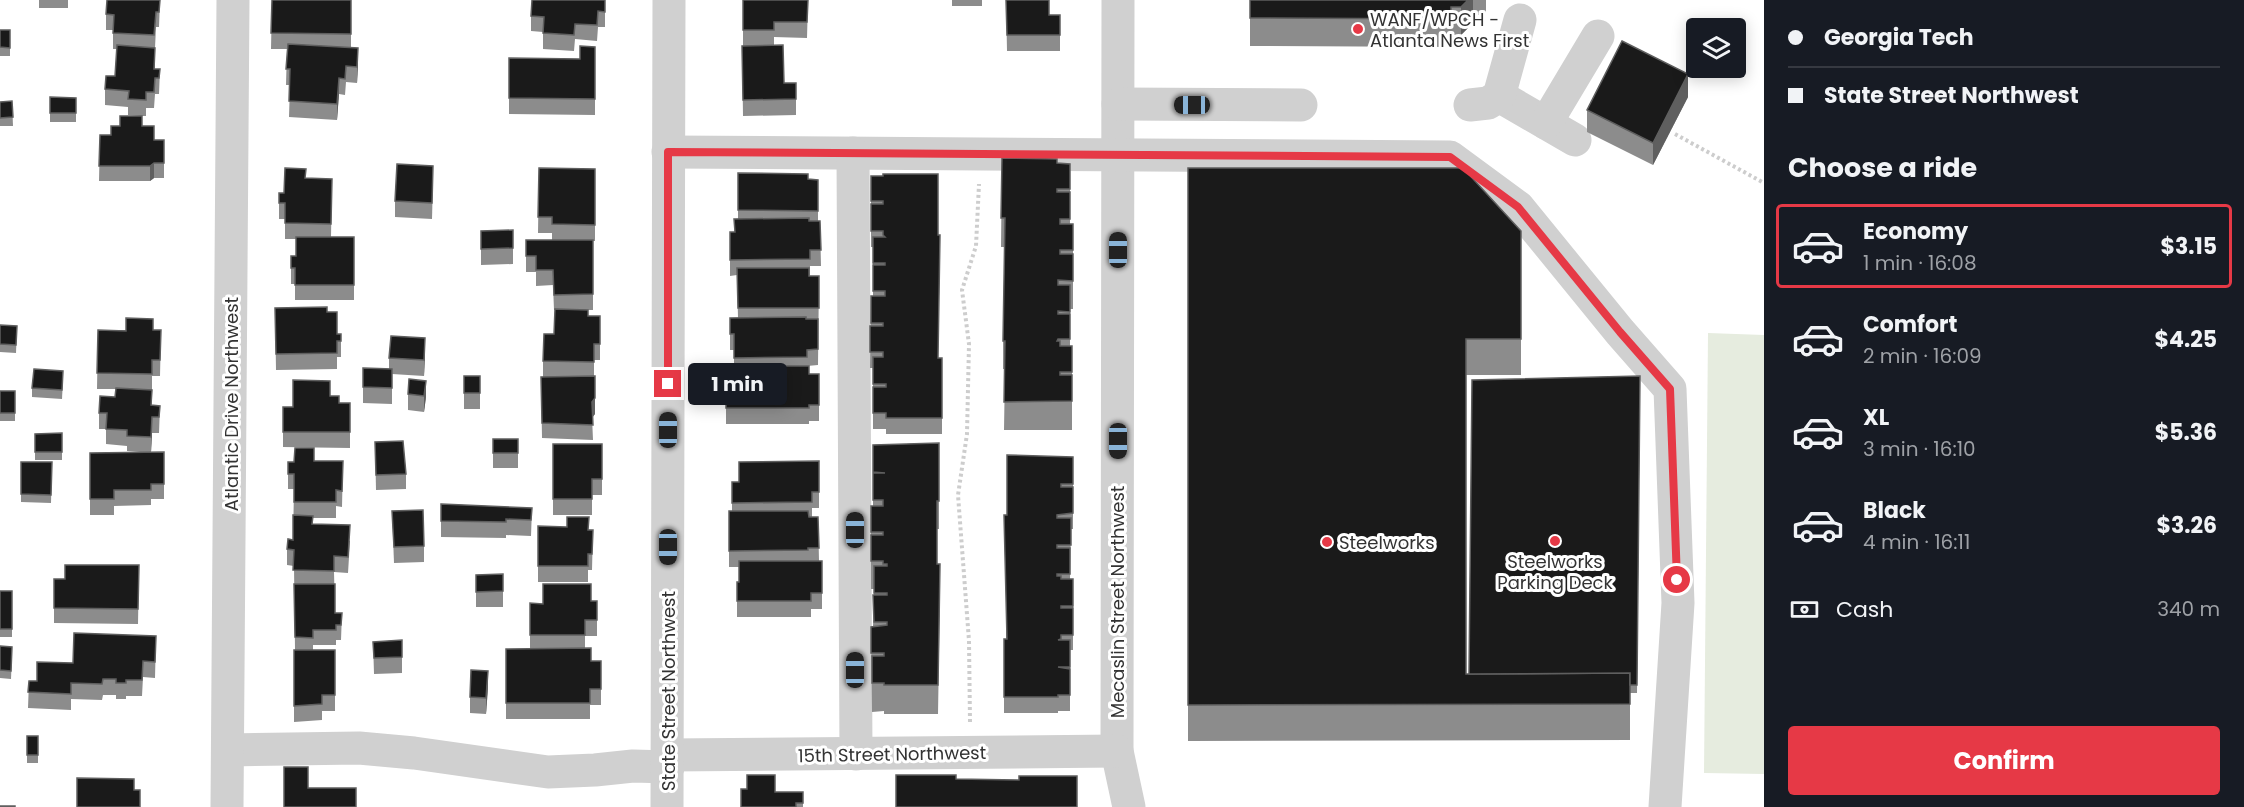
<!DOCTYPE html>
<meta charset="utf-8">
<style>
body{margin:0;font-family:Poppins,sans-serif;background:#242831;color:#f1f3f6;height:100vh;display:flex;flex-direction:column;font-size:22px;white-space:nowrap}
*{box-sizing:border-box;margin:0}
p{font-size:20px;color:#9ea1a6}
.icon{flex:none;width:33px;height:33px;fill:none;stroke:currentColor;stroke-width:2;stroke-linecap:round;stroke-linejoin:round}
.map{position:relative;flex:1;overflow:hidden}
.panel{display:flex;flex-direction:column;background:#171b24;width:480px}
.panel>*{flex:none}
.top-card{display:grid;align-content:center;height:132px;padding:0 24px;background:#171b24}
.buttons{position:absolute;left:1686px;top:18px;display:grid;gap:12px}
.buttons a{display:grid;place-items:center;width:60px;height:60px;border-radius:6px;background:#171b24;box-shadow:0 3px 15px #0003;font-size:30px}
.end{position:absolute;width:27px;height:27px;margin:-14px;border:8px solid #e63946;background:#fff;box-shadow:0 0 0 3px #fff}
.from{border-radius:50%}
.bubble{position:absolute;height:42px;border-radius:6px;background:#171b24;box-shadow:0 3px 15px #0003;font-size:20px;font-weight:700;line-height:42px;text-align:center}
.car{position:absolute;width:18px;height:36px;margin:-18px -9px;border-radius:8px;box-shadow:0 0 4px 2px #0007;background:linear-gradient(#222 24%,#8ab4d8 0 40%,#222 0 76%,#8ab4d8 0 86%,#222 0)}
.top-card b{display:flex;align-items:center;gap:21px;height:57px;font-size:22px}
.top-card b+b{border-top:2px solid #363941}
.top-card i{width:15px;height:15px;background:#f1f3f6}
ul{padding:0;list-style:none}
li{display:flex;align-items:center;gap:18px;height:84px;margin:0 12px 9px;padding:0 12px;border:3px solid transparent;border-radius:6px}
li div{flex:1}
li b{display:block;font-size:22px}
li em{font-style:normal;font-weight:700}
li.on{border-color:#e63946}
li>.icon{width:54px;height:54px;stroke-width:1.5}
h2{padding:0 24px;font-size:27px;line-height:72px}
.pay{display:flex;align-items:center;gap:15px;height:66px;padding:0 24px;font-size:22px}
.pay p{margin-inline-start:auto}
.action{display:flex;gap:12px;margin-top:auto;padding:12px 24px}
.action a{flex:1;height:69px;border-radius:6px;background:#e63946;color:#fff;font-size:24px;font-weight:700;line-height:69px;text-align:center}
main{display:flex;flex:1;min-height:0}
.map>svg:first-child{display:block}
.green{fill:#e6ecdf}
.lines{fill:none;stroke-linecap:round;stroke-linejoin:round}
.path{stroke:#cdcdcd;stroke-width:4;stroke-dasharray:3 3;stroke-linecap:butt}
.minor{stroke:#d0d0d0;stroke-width:33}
.wall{fill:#8c8c8c}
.shaded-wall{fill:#5f5f5f}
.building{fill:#1a1a1a;stroke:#5f5f5f;stroke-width:1.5}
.route{stroke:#e63946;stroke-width:8}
.poi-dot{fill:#e63946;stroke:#fff;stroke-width:2}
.labels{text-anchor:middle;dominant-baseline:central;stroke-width:6;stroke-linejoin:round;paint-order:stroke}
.poi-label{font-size:18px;fill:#333;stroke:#fff;text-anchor:start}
.street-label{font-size:18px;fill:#333;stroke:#fff}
</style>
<main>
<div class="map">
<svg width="1764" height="807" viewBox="0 0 1764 807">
<rect width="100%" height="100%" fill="#fff"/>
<polygon class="green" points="1708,333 1764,335 1764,774 1704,773"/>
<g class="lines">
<g class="path">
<polyline points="1675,134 1764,183"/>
<polyline points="970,722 969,641 958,495 967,434 969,344 962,290 976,246 979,184"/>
</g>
<g class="minor">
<polyline points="1118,0 1117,751 1129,807"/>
<polyline points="1499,96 1575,140"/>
<polyline points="1118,104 1301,105"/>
<polyline points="1470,105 1488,103 1499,96 1520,20"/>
<polyline points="1546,123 1598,36"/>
<polyline points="668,152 1450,157 1518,207 1620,332 1670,389 1678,603 1665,807"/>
<polyline points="853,153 856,754"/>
<polyline points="228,750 359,748 414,753 548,772 595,770 633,766 668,767"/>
<polyline points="668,755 1117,751"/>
<polyline points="227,807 233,0"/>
<polyline points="667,807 669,0"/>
</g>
</g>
<g class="wall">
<rect x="39" y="0" width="29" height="8"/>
<polygon points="160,0 159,27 156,27 155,48 155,69 160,69 159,94 155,94 154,108 146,108 146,116 142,116 142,126 154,140 164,140 164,178 154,178 150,181 99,181 100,135 111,135 120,126 140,116 128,115 128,107 105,105 105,89 115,76 117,49 113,49 113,30 106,30 106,14"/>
<polygon points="272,0 351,0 351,48 358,64 357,83 346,82 345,95 339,94 337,120 289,117 290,85 286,85 287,49 271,49"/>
<polygon points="605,0 605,27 598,27 597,41 575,39 574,51 543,49 543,32 531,31 531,16"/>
<polygon points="743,0 808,0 807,38 774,37 774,46 784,83 796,83 796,115 743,116 742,46 743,46"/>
<rect x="952" y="0" width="30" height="6"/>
<polygon points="1006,0 1049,15 1060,15 1060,51 1007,51"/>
<polygon points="1250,0 1486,0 1486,15 1473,15 1473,23 1461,35 1451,35 1451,47 1250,46"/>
<rect x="0" y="30" width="10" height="26"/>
<polygon points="595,47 595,115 509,114 509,58 580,59"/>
<polygon points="50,97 76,98 76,122 50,122"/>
<polygon points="1688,97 1653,165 1587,132 1587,110"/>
<polygon points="12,101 13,126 0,126 0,102"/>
<polygon points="1002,158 1070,164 1070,224 1073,224 1073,309 1070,309 1070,346 1072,346 1072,430 1004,430 1005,369 1003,369 1003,341 1005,247 1001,247"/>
<polygon points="539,168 595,169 595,241 593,241 593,310 588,310 588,316 600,332 600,360 594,360 594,376 595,414 592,417 593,440 542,438 541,377 557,377 543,377 543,361 554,334 555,310 554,310 553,285 536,286 536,272 526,272 526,240 568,240 552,240 552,233 538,233"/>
<polygon points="1188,168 1521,231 1521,375 1466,375 1466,674 1469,674 1640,376 1637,693 1630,693 1630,740 1188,741"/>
<polygon points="738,173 818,180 818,221 820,221 821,266 810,266 810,275 809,275 809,276 819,276 818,365 807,366 809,374 819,374 819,421 809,421 809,424 726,424 726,366 734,366 734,350 730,350 730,318 738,318 737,275 730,276 730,232 734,232 738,219"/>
<polygon points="871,176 883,176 938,358 942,358 942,434 886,434 886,429 873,429 873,368 870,368 871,296 873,296 873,247 871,247"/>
<polygon points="306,178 332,179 331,237 354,237 354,300 295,300 295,284 291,284 291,256 296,256 296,239 285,239 285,219 279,219 279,193 284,193"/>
<polygon points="433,181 432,219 395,217 395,201"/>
<polygon points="513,230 513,264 481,265 481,231"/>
<polygon points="275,308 327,312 337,334 341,334 341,357 337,357 337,369 276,370"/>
<polygon points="0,325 17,326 16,353 0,352"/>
<polygon points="98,330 161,330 160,376 152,376 152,405 160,406 159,433 152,433 151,452 164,452 164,499 151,499 151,505 114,506 114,515 90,515 90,453 140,452 127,451 127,446 106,444 106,429 99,429 99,413 115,397 116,389 97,389"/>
<polygon points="425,354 424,376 392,374 392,404 363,403 363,368 389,369 389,358"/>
<rect x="464" y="376" width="16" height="33"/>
<polygon points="63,379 62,399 32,397 32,388"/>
<polygon points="409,379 426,397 424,412 408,410 408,394"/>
<rect x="0" y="391" width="15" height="30"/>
<polygon points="330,396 339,403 350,403 350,448 283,447 283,407 293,407"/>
<polygon points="62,433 62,460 35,460 35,434"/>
<rect x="493" y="439" width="25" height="29"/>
<polygon points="375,442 406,474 406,489 376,490"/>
<polygon points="939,443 939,529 937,529 937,564 940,592 938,714 884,714 884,711 872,712 871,627 873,627 874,589 871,589 871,506 873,506 873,445"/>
<polygon points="553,444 602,444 602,495 592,495 592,515 553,515"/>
<polygon points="1073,457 1073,529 1071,529 1070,579 1073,579 1073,650 1070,650 1070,711 1058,711 1058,713 1004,713 1004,639 1006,639 1007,515"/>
<polygon points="314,461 343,461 342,507 336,506 336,518 313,518 313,524 350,541 348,573 334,572 335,613 342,613 341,640 336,640 336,645 313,645 313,650 335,650 335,711 322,711 322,720 294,722 294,650 295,650 294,566 287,565 287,549 293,540 294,489 288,489 288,474"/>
<polygon points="819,461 819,508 812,508 812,517 818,517 819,561 822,561 822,609 811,609 811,617 737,617 737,582 739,582 739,567 729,567 729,511 732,511 732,482 739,482"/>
<polygon points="21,462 52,462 51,503 21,502"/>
<polygon points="441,504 532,508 531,536 506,535 506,538 441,537"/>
<polygon points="392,511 424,546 424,562 394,563"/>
<polygon points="538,526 593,530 592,570 588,570 588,582 538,582"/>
<polygon points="139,565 138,624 54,623 54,579 65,579"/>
<polygon points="503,574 503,607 476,607 476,575"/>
<rect x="0" y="591" width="12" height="46"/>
<polygon points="597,601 597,636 585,636 585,648 591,661 601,661 601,705 590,705 590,719 506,719 506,649 530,649 530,603 543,604"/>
<polygon points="156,636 155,678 143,677 142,696 126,696 126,699 116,699 116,695 103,695 102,700 71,699 71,710 28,708 29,681 37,681 73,663"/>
<polygon points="402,640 402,673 374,674 373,642"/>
<polygon points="0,646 12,655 11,679 0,678"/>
<polygon points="488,687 486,714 470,713 470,697"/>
<rect x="27" y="736" width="11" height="27"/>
<polygon points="775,792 803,792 803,807 741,807"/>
</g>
<g class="shaded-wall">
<polygon points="1468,0 1473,0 1473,23 1461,35 1461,7"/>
<polygon points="358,48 358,64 357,83 357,67"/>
<polygon points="1688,74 1688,97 1653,165 1653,143"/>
<polygon points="339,78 339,94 337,120 337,104"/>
<polygon points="154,163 154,178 150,181 150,166"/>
<polygon points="425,338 425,354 424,376 424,360"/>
<polygon points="426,381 426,397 424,412 424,396"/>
<polygon points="595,398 595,414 592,418 592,402"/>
<polygon points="152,417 152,433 151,452 151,437"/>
<polygon points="488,671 488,687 486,714 486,698"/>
</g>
<g class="building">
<polygon points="107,0 160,0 159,12 156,12 154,35 113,33 114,15 106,14"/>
<polygon points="272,0 351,0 351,34 271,33"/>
<polygon points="532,0 605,0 605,12 598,11 597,25 575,24 574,35 543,33 544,17 531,16"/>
<polygon points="743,0 808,0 807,22 774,22 774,30 743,30"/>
<polygon points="1006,0 1049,0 1049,15 1060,15 1060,35 1007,35"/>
<polygon points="1250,0 1468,0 1461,7 1451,7 1451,19 1250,18"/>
<polygon points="0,30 10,30 10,48 0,47"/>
<polygon points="1622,41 1688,74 1653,143 1587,110"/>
<polygon points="288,44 358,48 357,67 346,66 345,79 339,78 337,104 289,101 290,69 286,69"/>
<polygon points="117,45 155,48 154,69 160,69 159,78 155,78 154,92 146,92 146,100 128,99 129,91 105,89 106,76 115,76"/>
<polygon points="783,45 784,83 796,83 796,99 743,100 742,46"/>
<polygon points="580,46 595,47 595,99 509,98 509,58 580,59"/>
<polygon points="50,97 76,98 76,113 50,113"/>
<polygon points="12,101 13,117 0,118 0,102"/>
<polygon points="120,116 142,116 142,126 154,126 154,140 164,140 164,163 154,163 150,166 99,166 100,135 111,135 111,126 120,126"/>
<polygon points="1002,158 1057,159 1057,163 1070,164 1070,189 1057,189 1057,192 1070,192 1070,219 1060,219 1060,224 1073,224 1073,250 1060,250 1060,254 1073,254 1073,281 1058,280 1058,285 1070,285 1070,312 1058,311 1058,314 1070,314 1070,339 1058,339 1057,341 1060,341 1060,346 1072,346 1072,372 1060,372 1060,375 1072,375 1072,401 1004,402 1005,341 1003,341 1005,218 1001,218"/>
<polygon points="397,164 433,166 432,203 395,201"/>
<polygon points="285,168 306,169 305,178 332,179 331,224 285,223 285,203 279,203 279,193 284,193"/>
<polygon points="539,168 595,169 595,225 552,224 552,217 538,217"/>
<polygon points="1188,168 1463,168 1521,231 1521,339 1466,339 1466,674 1630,673 1630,704 1188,705"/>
<polygon points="738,173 808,174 808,179 818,180 818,211 738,210"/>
<polygon points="883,174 938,174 938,235 940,235 938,358 942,358 942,418 886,418 886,413 873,413 873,387 886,387 886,384 873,384 873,357 883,357 883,352 870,352 870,326 883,326 883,323 871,323 871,296 885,296 885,291 873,291 873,265 885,265 885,263 873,263 873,237 885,237 883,235 883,231 871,231 871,204 883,204 883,201 871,201 871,176 883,176"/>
<polygon points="809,218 809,221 820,221 821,250 810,250 810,259 730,260 730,232 735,232 734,219"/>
<polygon points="513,230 513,248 481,249 481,231"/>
<polygon points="296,237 354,237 354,285 295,285 295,268 291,268 291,256 296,256"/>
<polygon points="526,240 593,240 593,294 554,295 553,270 536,270 536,256 526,256"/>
<polygon points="737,268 809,268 809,276 819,276 819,308 738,308"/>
<polygon points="327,307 327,312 337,312 337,334 341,334 341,341 337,341 337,353 276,354 275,308"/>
<polygon points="555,309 588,310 588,316 600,316 600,344 594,344 594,362 543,361 544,334 554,334"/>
<polygon points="806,317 806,319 818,319 818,349 807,350 807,357 734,358 734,334 730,334 730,318"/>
<polygon points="126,318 153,319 153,330 161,330 160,360 152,360 152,374 97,373 98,330 126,331"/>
<polygon points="0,325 17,326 16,345 0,344"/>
<polygon points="391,336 425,338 424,360 389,358"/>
<polygon points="726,366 809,366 809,374 819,374 819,405 809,405 809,408 726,408"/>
<polygon points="363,368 392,369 392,388 363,387"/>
<polygon points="34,369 63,371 62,390 32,388"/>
<rect x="464" y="376" width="16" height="17"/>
<polygon points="595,376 595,398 592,402 593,425 542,423 541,377"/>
<polygon points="1640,376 1637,685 1630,685 1630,673 1469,674 1472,380"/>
<polygon points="409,379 426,381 424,396 408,394"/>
<polygon points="293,380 330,381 330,396 339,396 339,403 350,403 350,432 283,432 283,407 293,407"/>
<polygon points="116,388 152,390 151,405 160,406 159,417 152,417 151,437 127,436 127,430 106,429 107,413 99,413 100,396 115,397"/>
<rect x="0" y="391" width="15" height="22"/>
<polygon points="62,433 62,452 35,452 35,434"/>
<rect x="493" y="439" width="25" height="14"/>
<polygon points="403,441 406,474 376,475 375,442"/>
<polygon points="939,443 939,501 937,501 937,564 940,564 938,685 884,685 884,683 872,683 872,656 884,656 884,653 871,653 871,627 887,625 887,622 874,622 873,595 887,595 887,593 874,593 874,566 887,566 887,564 883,564 883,561 871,561 871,535 883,535 883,532 871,532 871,506 883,506 883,500 873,500 873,473 885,473 873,472 873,445"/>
<polygon points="553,444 602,444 602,479 592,479 592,499 553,499"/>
<polygon points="295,448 314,448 314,461 343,461 342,491 336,490 336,502 294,502 294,474 288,474 288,462 294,462"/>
<polygon points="164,452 164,484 151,484 151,490 114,490 114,499 90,499 90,453"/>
<polygon points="1007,455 1073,457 1073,484 1061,484 1061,487 1073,487 1073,513 1057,515 1057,518 1071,518 1071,545 1057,545 1057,548 1070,548 1070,574 1057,574 1057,576 1061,576 1061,579 1073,579 1073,606 1061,606 1061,608 1073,608 1073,635 1061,635 1061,639 1058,640 1070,640 1070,667 1058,667 1070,669 1070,695 1058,695 1058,697 1004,697 1004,639 1007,639 1004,515 1007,515"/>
<polygon points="819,461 819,492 812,492 812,502 732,503 732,482 739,482 739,462"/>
<polygon points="21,462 52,462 51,495 21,494"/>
<polygon points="441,504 532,508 531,520 506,519 506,522 441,521"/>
<polygon points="423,510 424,546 394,547 392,511"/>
<polygon points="729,511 808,511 809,517 818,517 819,548 808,548 808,550 729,551"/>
<polygon points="293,515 313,516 312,524 350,525 348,557 334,556 334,571 293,570 294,550 287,549 288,539 293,540"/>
<polygon points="567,517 589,517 588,530 593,530 592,554 588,554 588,566 538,566 538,526 567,527"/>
<polygon points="739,561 822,561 822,593 811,593 811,601 737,601 737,582 739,582"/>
<polygon points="65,565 139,565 138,609 54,608 54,579 65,579"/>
<polygon points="503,574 503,591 476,592 476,575"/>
<polygon points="294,584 335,584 335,613 342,613 341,625 336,625 336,630 313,630 313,638 295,637"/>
<polygon points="543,584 591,584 591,601 597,601 597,620 585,620 585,635 530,635 530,603 543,604"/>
<rect x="0" y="591" width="12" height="38"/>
<polygon points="74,633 156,636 155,662 143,661 142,680 126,680 126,683 116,683 116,679 103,679 102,684 71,683 71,694 28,692 29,681 37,681 37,662 73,663"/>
<polygon points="402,640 402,657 374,658 373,642"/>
<polygon points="0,646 12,647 11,671 0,670"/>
<polygon points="591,648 591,661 601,661 601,689 590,689 590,703 506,703 506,649"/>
<polygon points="294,650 335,650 335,695 322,695 322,704 294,706"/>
<polygon points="471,670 488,671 486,698 470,697"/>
<rect x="27" y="736" width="11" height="19"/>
<polygon points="284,767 308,767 308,788 356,788 356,807 284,807"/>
<polygon points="747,775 775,775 775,792 803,792 803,803 796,803 796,807 741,807 741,789 747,789"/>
<polygon points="896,775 956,775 956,779 1019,780 1019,776 1077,776 1077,807 896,807"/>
<polygon points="77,778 134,779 134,790 140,790 140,807 77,807"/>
<rect x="0" y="806" width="15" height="1"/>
</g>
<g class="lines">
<polyline class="route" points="668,384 668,152 1450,157 1518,207 1620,332 1670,389 1677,580"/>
</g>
<g class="poi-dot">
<circle cx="1358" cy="29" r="6"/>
<circle cx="1555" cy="541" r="6"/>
<circle cx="1327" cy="542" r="6"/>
</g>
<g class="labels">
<g class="poi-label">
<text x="1370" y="19">WANF/WPCH -<tspan x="1370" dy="21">Atlanta News First</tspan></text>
<text x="1339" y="542">Steelworks</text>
<text x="1555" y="561" text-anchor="middle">Steelworks<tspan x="1555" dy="21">Parking Deck</tspan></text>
</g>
<g class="street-label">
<text transform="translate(231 404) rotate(-90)">Atlantic Drive Northwest</text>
<text transform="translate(1117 602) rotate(-90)">Mecaslin Street Northwest</text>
<text transform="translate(668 691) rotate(-90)">State Street Northwest</text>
<text transform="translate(892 754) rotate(-1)">15th Street Northwest</text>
</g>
</g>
</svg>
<div class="buttons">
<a><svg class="icon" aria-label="layers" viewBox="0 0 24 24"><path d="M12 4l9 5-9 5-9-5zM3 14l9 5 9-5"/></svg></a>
</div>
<i class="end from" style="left:1677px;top:580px"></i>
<i class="end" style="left:668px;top:384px"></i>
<div class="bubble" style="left:688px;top:363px;width:99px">1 min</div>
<i class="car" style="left:1192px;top:105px;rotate:270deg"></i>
<i class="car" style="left:1118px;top:250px;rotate:0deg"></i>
<i class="car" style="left:668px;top:430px;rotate:0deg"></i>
<i class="car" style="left:1118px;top:441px;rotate:180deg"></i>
<i class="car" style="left:855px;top:530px;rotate:0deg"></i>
<i class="car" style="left:668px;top:547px;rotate:180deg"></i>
<i class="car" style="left:855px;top:670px;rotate:0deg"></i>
</div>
<section class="panel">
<div class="top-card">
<b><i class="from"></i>Georgia Tech</b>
<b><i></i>State Street Northwest</b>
</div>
<h2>Choose a ride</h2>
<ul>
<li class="on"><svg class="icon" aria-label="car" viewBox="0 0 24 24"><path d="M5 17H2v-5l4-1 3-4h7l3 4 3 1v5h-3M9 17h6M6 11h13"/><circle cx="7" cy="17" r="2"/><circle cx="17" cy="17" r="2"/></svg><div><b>Economy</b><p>1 min · 16:08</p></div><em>$3.15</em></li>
<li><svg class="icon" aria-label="car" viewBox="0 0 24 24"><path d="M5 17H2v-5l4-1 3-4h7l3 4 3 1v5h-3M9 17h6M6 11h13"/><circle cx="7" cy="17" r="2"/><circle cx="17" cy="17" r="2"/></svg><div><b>Comfort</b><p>2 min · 16:09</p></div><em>$4.25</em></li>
<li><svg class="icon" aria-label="car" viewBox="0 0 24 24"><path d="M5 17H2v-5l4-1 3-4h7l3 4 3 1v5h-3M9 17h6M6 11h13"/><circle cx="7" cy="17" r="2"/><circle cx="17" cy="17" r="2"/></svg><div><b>XL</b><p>3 min · 16:10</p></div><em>$5.36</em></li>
<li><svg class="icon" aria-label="car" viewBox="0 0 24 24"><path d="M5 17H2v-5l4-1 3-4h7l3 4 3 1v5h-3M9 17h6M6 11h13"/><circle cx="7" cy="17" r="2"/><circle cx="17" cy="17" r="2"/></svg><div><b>Black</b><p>4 min · 16:11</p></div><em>$3.26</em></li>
</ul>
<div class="pay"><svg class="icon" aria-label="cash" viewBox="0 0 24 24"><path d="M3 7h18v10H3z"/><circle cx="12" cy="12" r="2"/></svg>Cash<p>340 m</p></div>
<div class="action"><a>Confirm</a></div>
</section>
</main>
